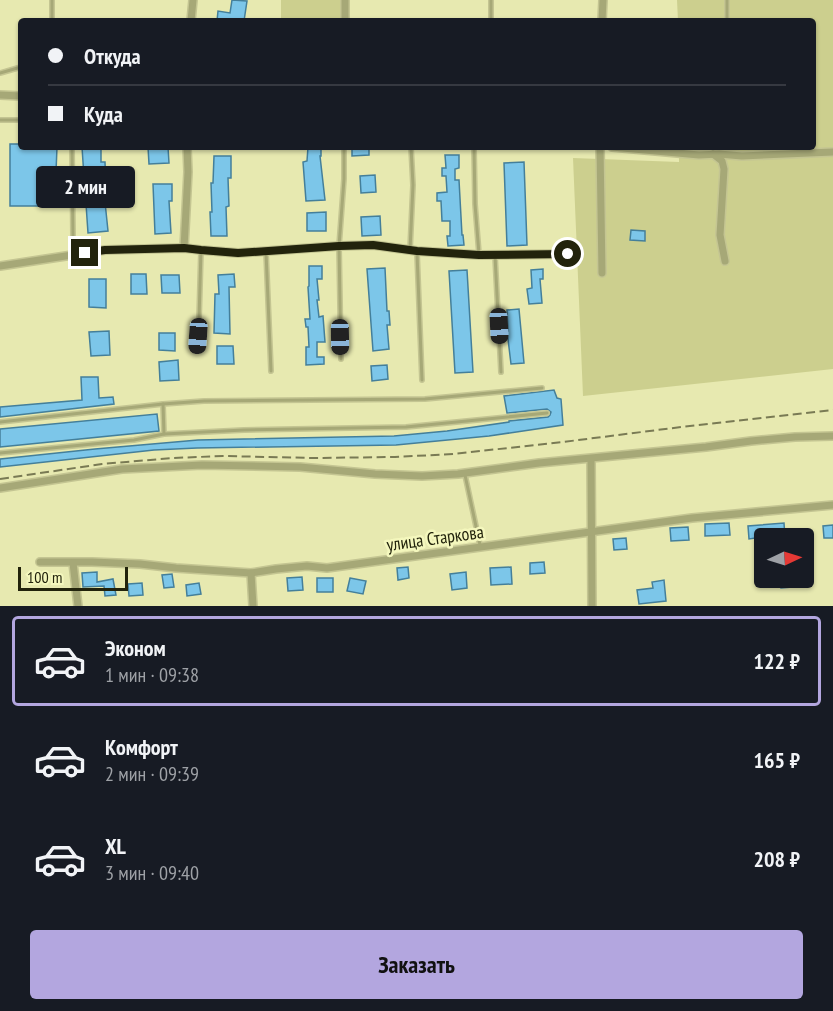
<!DOCTYPE html>
<html lang="ru">
<meta charset="utf-8">
<style>
body{margin:0;font-family:"PT Sans Narrow",sans-serif;background:#242831;color:#f1f3f6;height:100vh;display:flex;flex-direction:column;font-size:22px;white-space:nowrap}
*{box-sizing:border-box;margin:0}
p{font-size:20px;color:#9ea1a6}
.icon{flex:none;width:33px;height:33px;fill:none;stroke:currentColor;stroke-width:2;stroke-linecap:round;stroke-linejoin:round}
.map{position:relative;height:606px;overflow:hidden}
.sheet{display:flex;flex-direction:column;background:#171b24;flex:1}
.sheet>*{flex:none}
.hud{position:absolute;left:18px;top:18px;width:798px;height:132px;border-radius:6px;box-shadow:0 2px 4px #0004;display:grid;align-content:center;height:132px;padding:0 30px;background:#171b24}
.needle{width:39px;rotate:86deg}
.controls{position:absolute;left:754px;top:528px;display:grid;gap:12px}
.controls a{display:grid;place-items:center;width:60px;height:60px;border-radius:6px;background:#171b24;box-shadow:0 2px 4px #0004;font-size:30px}
.scale{position:absolute;left:18px;bottom:15px;width:110px;box-sizing:border-box;padding-left:6px;border:3px solid #22230c;border-top:0;font-size:16px;line-height:21px;white-space:nowrap;color:#22230c;-webkit-text-stroke:4px #f4f7bd;paint-order:stroke}
.end{position:absolute;width:27px;height:27px;margin:-14px;border:8px solid #22230c;background:#fff;box-shadow:0 0 0 3px #fff}
.from{border-radius:50%}
.bubble{position:absolute;height:42px;border-radius:6px;background:#171b24;box-shadow:0 2px 4px #0004;font-size:20px;font-weight:700;line-height:42px;text-align:center}
.car{position:absolute;width:18px;height:36px;margin:-18px -9px;border-radius:8px;box-shadow:0 0 4px 2px #0007;background:linear-gradient(#222 24%,#8ab4d8 0 40%,#222 0 76%,#8ab4d8 0 86%,#222 0)}
.hud b{display:flex;align-items:center;gap:21px;height:57px;font-size:22px}
.hud b+b{border-top:2px solid #363941}
.hud i{width:15px;height:15px;background:#f1f3f6}
ul{padding:10px 0 0;list-style:none}
li{display:flex;align-items:center;gap:18px;height:90px;margin:0 12px 9px;padding:0 18px;border:3px solid transparent;border-radius:6px}
li div{flex:1}
li b{display:block;font-size:22px}
li em{font-style:normal;font-weight:700}
li.on{border-color:#b3a6df}
li>.icon{width:54px;height:54px;stroke-width:1.5}
.primary-button{display:flex;gap:12px;margin-top:auto;padding:12px 30px}
.primary-button a{flex:1;height:69px;border-radius:6px;background:#b3a6df;color:#111;font-size:24px;font-weight:700;line-height:69px;text-align:center}
.map>svg:first-child{display:block}
.green{fill:#cccf8e}
.building{fill:#7cc6e9;stroke:#447f9a;stroke-width:1.5}
.lines{fill:none;stroke-linecap:round;stroke-linejoin:round}
.lane-casing{stroke:#c4c592;stroke-width:6}
.street-casing{stroke:#c4c592;stroke-width:10}
.lane{stroke:#a6a877;stroke-width:3}
.street{stroke:#a6a877;stroke-width:7}
.rail{stroke:#797a54;stroke-width:2;stroke-dasharray:9 4.5;stroke-linecap:butt}
.route{stroke:#22230c;stroke-width:8}
.labels{text-anchor:middle;dominant-baseline:central;stroke-width:5;stroke-linejoin:round;paint-order:stroke}
.street-label{font-size:18px;fill:#22230c;stroke:#f4f7bd}
</style>
<div class="map">
<svg width="833" height="606" viewBox="0 0 833 606">
<rect width="100%" height="100%" fill="#e7e9b0"/>
<g class="green">
<polygon points="281,0 348,0 342,21 281,21"/>
<polygon points="677,0 833,0 833,369 583,396 573,158 679,162 679,147 813,147 813,21 678,21"/>
</g>
<g class="building">
<polygon points="232,0 247,1 244,21 217,21 218,11 230,13"/>
<polygon points="10,144 21,144 21,147 57,147 56,172 40,172 40,206 10,206"/>
<polygon points="82,147 101,147 101,162 105,162 106,191 85,192"/>
<polygon points="148,147 168,147 169,163 149,164"/>
<polygon points="308,147 321,147 321,156 320,156 325,200 306,201 303,162 307,161"/>
<polygon points="352,147 369,147 369,155 352,156"/>
<polygon points="445,155 459,155 459,168 455,169 455,180 459,180 462,235 463,235 464,245 448,246 447,236 450,236 450,221 442,221 441,201 437,201 437,193 447,192 446,176 442,176 442,168 446,168"/>
<polygon points="214,156 231,156 231,178 228,178 229,206 226,207 227,236 211,236 210,212 212,212 211,183 213,183"/>
<polygon points="524,162 527,245 507,246 504,163"/>
<polygon points="375,175 376,192 361,193 360,176"/>
<polygon points="153,184 172,184 172,201 169,201 171,233 155,234"/>
<polygon points="105,202 108,231 88,233 86,204"/>
<polygon points="326,212 326,231 307,231 307,213"/>
<polygon points="380,216 381,235 362,236 361,217"/>
<polygon points="631,230 645,231 645,241 630,240"/>
<polygon points="309,266 322,266 322,279 317,279 319,300 317,300 319,317 323,316 325,342 317,342 317,357 324,357 324,364 306,365 306,347 309,347 308,327 306,327 305,319 310,319 308,287 309,286"/>
<polygon points="385,268 387,311 389,311 390,325 387,325 389,349 373,351 367,269"/>
<polygon points="543,269 543,279 540,279 542,303 529,304 527,289 532,288 531,270"/>
<polygon points="467,270 473,372 455,373 449,271"/>
<polygon points="131,274 146,274 147,294 131,294"/>
<polygon points="234,274 235,287 229,287 230,334 214,333 215,294 219,294 218,275"/>
<polygon points="161,275 179,275 180,293 162,293"/>
<polygon points="89,279 106,279 106,308 89,307"/>
<polygon points="519,309 524,363 511,364 507,331 508,331 507,310"/>
<polygon points="109,331 110,355 91,356 89,332"/>
<polygon points="159,333 175,333 175,351 159,350"/>
<polygon points="217,346 233,346 234,364 217,364"/>
<polygon points="178,360 179,380 160,381 159,362"/>
<polygon points="387,365 388,379 372,381 371,366"/>
<polygon points="81,377 98,377 99,398 113,397 114,404 0,417 0,407 82,400"/>
<polygon points="554,390 557,398 561,399 563,425 489,436 396,445 197,448 154,450 0,467 0,459 95,449 198,440 394,436 447,431 509,422 509,421 548,417 550,415 551,412 547,409 507,413 504,396"/>
<polygon points="157,414 159,431 0,447 0,429"/>
<polygon points="729,523 730,535 705,536 705,524"/>
<polygon points="784,523 785,538 777,538 777,535 749,539 748,526"/>
<polygon points="833,525 833,538 824,538 823,526"/>
<polygon points="688,527 689,540 671,541 670,528"/>
<polygon points="626,538 627,549 614,550 613,539"/>
<polygon points="544,562 545,573 530,574 530,563"/>
<polygon points="408,567 409,578 398,580 397,568"/>
<polygon points="511,567 512,584 491,585 490,568"/>
<polygon points="97,572 97,582 113,579 116,595 105,596 104,586 83,587 82,573"/>
<polygon points="466,572 467,588 452,590 450,574"/>
<polygon points="172,574 174,587 164,588 162,575"/>
<polygon points="302,577 303,590 288,591 287,578"/>
<rect x="317" y="578" width="16" height="14"/>
<polygon points="350,578 366,581 363,594 347,591"/>
<polygon points="780,578 798,578 799,583 792,583 792,587 781,588"/>
<polygon points="664,580 666,601 639,604 637,590 653,588 652,582"/>
<polygon points="142,583 143,595 129,596 128,584"/>
<polygon points="199,583 201,594 187,596 186,585"/>
</g>
<g class="lines">
<defs>
<g id="lane">
<polyline points="491,0 491,21"/>
<polyline points="52,21 52,0"/>
<polyline points="727,21 727,0"/>
<polyline points="0,73 21,67"/>
<polyline points="0,120 21,120"/>
<polyline points="72,147 73,237"/>
<polyline points="474,147 475,204 479,254"/>
<polyline points="410,250 413,185 411,147"/>
<polyline points="266,252 271,371"/>
<polyline points="417,253 422,380"/>
<polyline points="495,256 501,372"/>
<polyline points="197,351 199,320 201,250"/>
<polyline points="341,359 339,246 344,179 344,147"/>
<polyline points="163,404 164,434"/>
<polyline points="0,422 163,404 204,401 425,399 542,388"/>
<polyline points="0,453 134,440 164,434 244,430 406,427 547,413"/>
<polyline points="465,475 480,545"/>
</g>
<g id="street">
<polyline points="191,21 193,0"/>
<polyline points="345,21 345,0"/>
<polyline points="602,21 603,0"/>
<polyline points="0,95 21,96"/>
<polyline points="600,147 602,273"/>
<polyline points="612,147 699,155 719,154 742,156 833,152"/>
<polyline points="713,154 722,161 724,169 720,235 725,261"/>
<polyline points="184,248 188,172 187,147"/>
<polyline points="0,266 105,250 184,248 201,250 238,253 339,246 373,245 417,251 479,255 568,254"/>
<polyline points="591,459 592,606"/>
<polyline points="0,488 122,469 202,465 300,467 375,474 422,476 458,474 539,463 706,447 751,441 795,437 833,436"/>
<polyline points="40,562 92,562 140,564 176,568 251,573 276,569 307,566 327,568 692,518 833,505"/>
<polyline points="73,563 78,606"/>
<polyline points="251,573 253,606"/>
</g>
</defs>
<use href="#lane" class="lane-casing"/>
<use href="#street" class="street-casing"/>
<use href="#lane" class="lane"/>
<use href="#street" class="street"/>
<polyline class="rail" points="0,479 102,464 173,458 223,456 314,458 395,457 453,454 563,442 681,427 833,410"/>
</g>
<g class="lines">
<polyline class="route" points="85,253 105,250 184,248 201,250 238,253 339,246 373,245 417,251 479,255 568,254"/>
</g>
<g class="labels">
<g class="street-label">
<text transform="translate(435 538) rotate(-8)">улица Старкова</text>
</g>
</g>
</svg>
<div class="controls">
<a><svg class="needle" viewBox="-14 -14 28 28"><path d="M0-13l5 13h-10z" fill="#e53935"/><path d="M0 13l5-13h-10z" fill="#9ea1a6"/></svg></a>
</div>
<div class="scale">100 m</div>
<i class="end from" style="left:568px;top:254px"></i>
<i class="end" style="left:85px;top:253px"></i>
<div class="bubble" style="left:36px;top:166px;width:99px">2 мин</div>
<i class="car" style="left:499px;top:326px;rotate:177deg"></i>
<i class="car" style="left:198px;top:336px;rotate:184deg"></i>
<i class="car" style="left:340px;top:337px;rotate:179deg"></i>
<div class="hud">
<b><i class="from"></i>Откуда</b>
<b><i></i>Куда</b>
</div>
</div>
<section class="sheet">
<ul>
<li class="on"><svg class="icon" aria-label="car" viewBox="0 0 24 24"><path d="M5 17H2v-5l4-1 3-4h7l3 4 3 1v5h-3M9 17h6M6 11h13"/><circle cx="7" cy="17" r="2"/><circle cx="17" cy="17" r="2"/></svg><div><b>Эконом</b><p>1 мин · 09:38</p></div><em>122 ₽</em></li>
<li><svg class="icon" aria-label="car" viewBox="0 0 24 24"><path d="M5 17H2v-5l4-1 3-4h7l3 4 3 1v5h-3M9 17h6M6 11h13"/><circle cx="7" cy="17" r="2"/><circle cx="17" cy="17" r="2"/></svg><div><b>Комфорт</b><p>2 мин · 09:39</p></div><em>165 ₽</em></li>
<li><svg class="icon" aria-label="car" viewBox="0 0 24 24"><path d="M5 17H2v-5l4-1 3-4h7l3 4 3 1v5h-3M9 17h6M6 11h13"/><circle cx="7" cy="17" r="2"/><circle cx="17" cy="17" r="2"/></svg><div><b>XL</b><p>3 мин · 09:40</p></div><em>208 ₽</em></li>
</ul>
<div class="primary-button"><a>Заказать</a></div>
</section>
